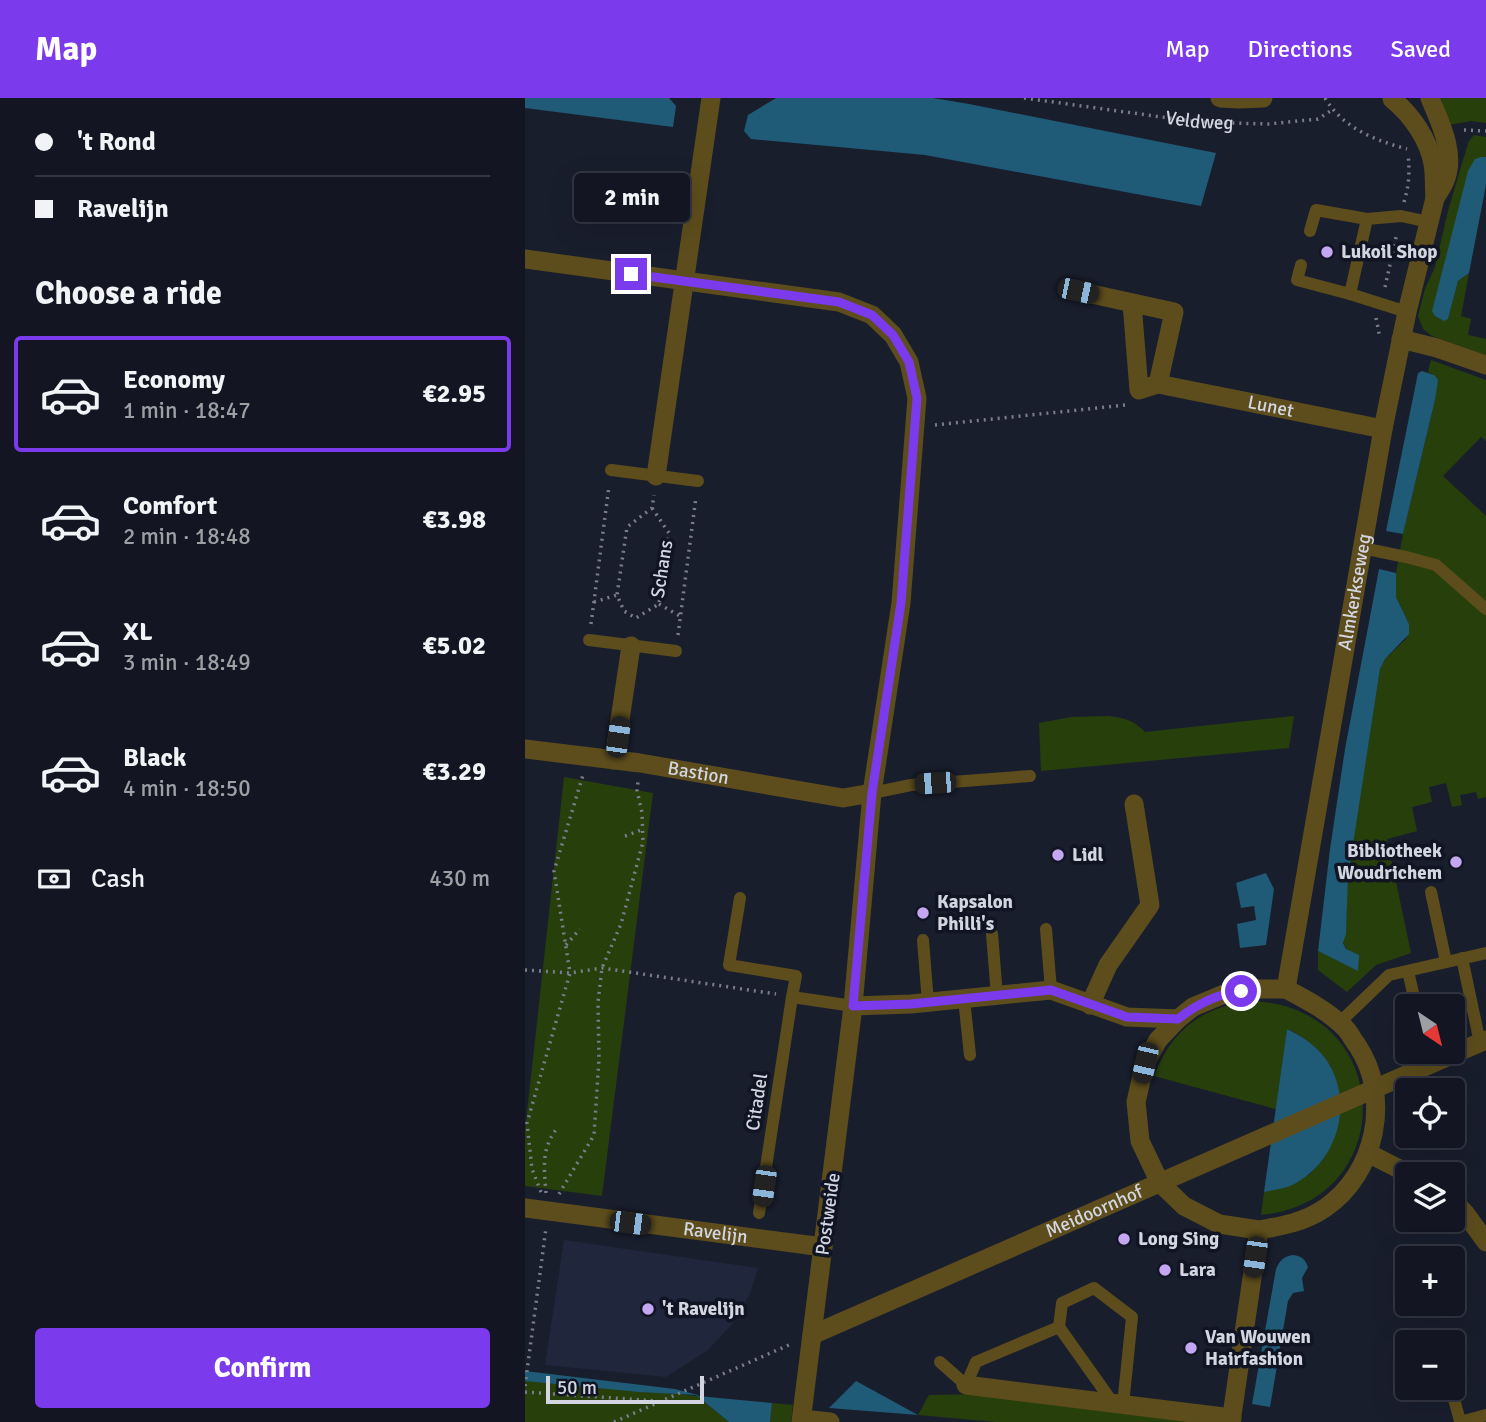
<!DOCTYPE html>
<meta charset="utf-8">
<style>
body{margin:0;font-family:Signika,sans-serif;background:#20232f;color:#f1f3f6;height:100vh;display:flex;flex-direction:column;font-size:26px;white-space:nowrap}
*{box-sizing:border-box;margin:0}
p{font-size:23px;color:#9d9fa5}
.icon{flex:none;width:38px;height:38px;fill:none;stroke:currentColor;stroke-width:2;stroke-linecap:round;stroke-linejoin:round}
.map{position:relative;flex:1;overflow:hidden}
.panel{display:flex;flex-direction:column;background:#131622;width:525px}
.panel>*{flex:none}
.banner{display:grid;align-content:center;height:154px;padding:0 35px;background:#131622}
.needle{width:46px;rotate:145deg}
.controls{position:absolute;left:870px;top:896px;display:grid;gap:14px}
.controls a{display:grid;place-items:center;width:70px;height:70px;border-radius:7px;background:#131622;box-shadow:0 7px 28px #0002,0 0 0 2px #323540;font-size:35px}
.scale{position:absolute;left:21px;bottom:18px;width:158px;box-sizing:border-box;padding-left:7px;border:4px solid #d3d6e1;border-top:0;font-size:19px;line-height:24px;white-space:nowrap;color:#d3d6e1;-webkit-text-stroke:5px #101423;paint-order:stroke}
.end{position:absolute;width:32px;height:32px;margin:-16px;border:9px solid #7c3aed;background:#fff;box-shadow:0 0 0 4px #fff}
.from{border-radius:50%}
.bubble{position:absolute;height:49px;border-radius:7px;background:#131622;box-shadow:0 7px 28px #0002,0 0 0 2px #323540;font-size:23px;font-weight:800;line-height:49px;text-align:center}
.car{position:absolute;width:21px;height:42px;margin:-21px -10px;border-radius:9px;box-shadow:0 0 5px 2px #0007;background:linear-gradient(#222 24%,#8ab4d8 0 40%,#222 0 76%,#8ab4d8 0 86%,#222 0)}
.banner b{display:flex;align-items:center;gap:24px;height:66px;font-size:26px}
.banner b+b{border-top:2px solid #323540}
.banner i{width:18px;height:18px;background:#f1f3f6}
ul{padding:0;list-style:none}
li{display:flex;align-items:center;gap:21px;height:116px;margin:0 14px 10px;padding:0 21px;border:4px solid transparent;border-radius:7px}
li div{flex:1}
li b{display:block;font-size:26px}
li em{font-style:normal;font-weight:800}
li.current{border-color:#7c3aed}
li>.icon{width:63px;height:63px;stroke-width:1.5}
h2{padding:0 35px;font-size:32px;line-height:84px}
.pay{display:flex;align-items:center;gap:18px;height:77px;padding:0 35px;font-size:26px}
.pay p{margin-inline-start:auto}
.primary-button{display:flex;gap:14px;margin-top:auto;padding:14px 35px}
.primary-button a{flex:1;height:80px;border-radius:7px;background:#7c3aed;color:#fff;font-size:28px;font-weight:800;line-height:80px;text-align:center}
header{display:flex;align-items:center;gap:42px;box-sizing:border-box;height:98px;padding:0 35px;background:#7c3aed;color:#fff}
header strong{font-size:33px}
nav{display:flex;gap:38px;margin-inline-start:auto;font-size:24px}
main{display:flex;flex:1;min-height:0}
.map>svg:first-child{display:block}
.built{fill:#20263b}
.green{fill:#273f0b}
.water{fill:#1f5a76}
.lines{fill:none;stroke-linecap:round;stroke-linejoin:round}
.path{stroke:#7a7e8b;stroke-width:3.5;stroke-dasharray:2 5;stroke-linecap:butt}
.service{stroke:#5d4d1c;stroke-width:12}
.pedestrian{stroke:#5d4d1c;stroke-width:19}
.minor{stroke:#5d4d1c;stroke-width:19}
.tertiary{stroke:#5d4d1c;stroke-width:19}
.route{stroke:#7c3aed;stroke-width:9}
.poi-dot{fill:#c5a7f1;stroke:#101423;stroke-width:2.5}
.labels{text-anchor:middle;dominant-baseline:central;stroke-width:7;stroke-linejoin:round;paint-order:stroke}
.street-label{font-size:19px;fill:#d3d6e1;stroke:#101423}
.poi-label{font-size:19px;font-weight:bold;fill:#d3d6e1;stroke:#101423;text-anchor:start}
</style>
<header>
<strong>Map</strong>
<nav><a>Map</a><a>Directions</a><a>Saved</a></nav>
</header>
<main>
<section class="panel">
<div class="banner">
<b><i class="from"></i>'t Rond</b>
<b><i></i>Ravelijn</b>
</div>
<h2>Choose a ride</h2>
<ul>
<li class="current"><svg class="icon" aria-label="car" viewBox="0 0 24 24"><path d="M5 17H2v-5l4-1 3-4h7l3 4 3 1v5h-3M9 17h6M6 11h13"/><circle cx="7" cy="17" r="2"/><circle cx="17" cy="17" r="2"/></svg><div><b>Economy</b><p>1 min · 18:47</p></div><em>€2.95</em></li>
<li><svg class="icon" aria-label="car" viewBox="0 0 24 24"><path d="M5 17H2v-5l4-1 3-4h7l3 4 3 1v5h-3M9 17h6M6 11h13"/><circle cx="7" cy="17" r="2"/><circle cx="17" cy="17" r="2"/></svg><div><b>Comfort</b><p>2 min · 18:48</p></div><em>€3.98</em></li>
<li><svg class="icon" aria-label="car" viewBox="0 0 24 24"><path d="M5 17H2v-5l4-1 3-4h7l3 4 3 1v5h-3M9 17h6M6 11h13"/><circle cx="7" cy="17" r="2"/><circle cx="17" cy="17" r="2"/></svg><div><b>XL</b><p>3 min · 18:49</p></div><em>€5.02</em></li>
<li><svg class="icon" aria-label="car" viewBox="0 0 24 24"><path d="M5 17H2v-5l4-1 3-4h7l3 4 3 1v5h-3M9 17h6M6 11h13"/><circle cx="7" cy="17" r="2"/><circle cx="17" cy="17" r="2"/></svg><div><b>Black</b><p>4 min · 18:50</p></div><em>€3.29</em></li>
</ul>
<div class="pay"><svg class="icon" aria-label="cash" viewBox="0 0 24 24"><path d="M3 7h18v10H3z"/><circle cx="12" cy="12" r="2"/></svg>Cash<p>430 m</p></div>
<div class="primary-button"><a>Confirm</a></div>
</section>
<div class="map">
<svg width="961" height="1324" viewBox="0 0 961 1324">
<rect width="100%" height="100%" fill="#191e2d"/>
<polygon class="built" points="39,1142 233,1170 225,1196 207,1226 183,1252 141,1279 20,1267"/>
<g class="green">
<polygon points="916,0 961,0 961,25 946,23 924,27"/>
<polygon points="949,37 961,39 961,59 956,59 923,221 933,183 944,175 936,218 946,221 943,237 961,241 961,257 907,238 898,231 893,218 900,191 910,169 923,113 938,62 944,43"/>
<polygon points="906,262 961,282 961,343 956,339 918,378 961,418 961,699 953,701 951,694 935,697 937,707 927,709 921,685 904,689 907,704 887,709 892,733 862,741 886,855 851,867 822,894 793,872 793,853 832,872 818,844 821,836 822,779 855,571 860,561 881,541 884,526 871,499 871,475 878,436 910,302 909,277 903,274"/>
<path d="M584,618C600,620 608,622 620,634L769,618L764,650L516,673L514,625L546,619Z"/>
<polygon points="39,679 128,695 77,1098 0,1088 0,1033"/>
<path d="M728,903C872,910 874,1105 736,1117L739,1094L766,1087L786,1075L806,969C794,952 781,939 762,931L751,1011L629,978C647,931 678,908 728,903Z"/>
<polygon points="0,1281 172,1298 204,1324 0,1324"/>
<polygon points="460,1296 689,1324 471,1324 393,1317 404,1297"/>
<polygon points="247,1305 268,1307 266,1324 245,1324"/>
</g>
<g class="water">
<polygon points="0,0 144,0 151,8 148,29 0,10"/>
<polygon points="251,0 408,0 444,6 691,55 676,108 400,57 226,41 219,33 223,17"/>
<polygon points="956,59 961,59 961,87 944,175 933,183 923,221 919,223 910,218 907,213 943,73 950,61"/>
<polygon points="897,273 909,277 913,282 910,302 878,436 861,433 893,275"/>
<polygon points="854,471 871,475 871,499 884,526 884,536 860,561 855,571 823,779 821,836 818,845 821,851 834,857 833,873 793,853 805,751 820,651"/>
<polygon points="741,775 749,791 741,847 715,850 712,826 731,822 729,808 716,810 711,785"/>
<path d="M762,931C777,938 790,947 800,960C831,1003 813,1066 765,1088C757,1091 748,1092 739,1094Z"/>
<path d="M768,1157C777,1158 780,1161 783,1169L777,1180L779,1193L768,1195L763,1203L745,1309L727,1306L751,1171C755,1162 758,1159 768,1157Z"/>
<polygon points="0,1273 150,1291 173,1297 173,1298 247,1305 245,1324 204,1324 171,1297 114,1294 0,1283"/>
<polygon points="331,1283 393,1317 304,1310"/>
</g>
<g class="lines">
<g class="path">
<path id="s1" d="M499,0L673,24L743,26L793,21L807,12"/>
<path d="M800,0C818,30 849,42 882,51"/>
<polyline points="939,32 961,33"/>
<path d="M879,104C884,88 885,73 883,56"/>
<polyline points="860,189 872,135"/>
<polyline points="851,220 855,240"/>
<polyline points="410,327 601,307"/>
<polyline points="127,410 144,435 134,506 111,520 99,513 92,497 102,429 127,410 129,397"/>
<polyline points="69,504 92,497"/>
<polyline points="134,506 155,518"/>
<polyline points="66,526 84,388"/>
<polyline points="153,537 171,399"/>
<polyline points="100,738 119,731"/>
<polyline points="41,847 55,831"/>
<polyline points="0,872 45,875 77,870 251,896"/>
<polyline points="16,1094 7,1071 2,1025 45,875 29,773 58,677"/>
<path d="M21,1095C19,1069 16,1050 33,1029"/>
<polyline points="34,1096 69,1037 74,961 73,904 77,870 96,826 118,744 117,715 112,692 113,684"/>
<polyline points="0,1288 21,1130"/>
<polyline points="0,1294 133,1303"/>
<polyline points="89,1324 266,1246"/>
</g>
<g class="service">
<polyline points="785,133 791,112 842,121"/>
<polyline points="776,167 772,182 825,196"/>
<polyline points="882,214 825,196 842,121 876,118 904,124"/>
<polyline points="86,372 173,383"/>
<polyline points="837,450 881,459 911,467 961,511"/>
<polyline points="64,542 151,553"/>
<polyline points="347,695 386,687 505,678"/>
<polyline points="906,794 921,864"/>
<polyline points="215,800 204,867 271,878 267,899 328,908"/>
<polyline points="521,831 526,892"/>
<polyline points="467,836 472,898"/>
<polyline points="398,842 403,905"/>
<polyline points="937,860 955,945"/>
<polyline points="883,873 891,908"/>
<polyline points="439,901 445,957"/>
<polyline points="814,925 864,877 961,855"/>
<polyline points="234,1115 267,899"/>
<polyline points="534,1229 588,1305"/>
<polyline points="415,1264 441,1287 451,1264 534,1229 537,1205 569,1190 607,1219 598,1307"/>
<polyline points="926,1290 935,1323"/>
<polyline points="935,1324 961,1317"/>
</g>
<path class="pedestrian" id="s2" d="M287,1237L961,942"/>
<g class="minor">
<polyline points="0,161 314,204 347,217 368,237 384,264 392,300 376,505 347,695 328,908 276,1324"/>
<path id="s3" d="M553,193L649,214L633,286L858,331"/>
<polyline points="607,205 614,292 633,286"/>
<polyline points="876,241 912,250 961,267"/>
<polyline points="131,378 186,0"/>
<path id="s4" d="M0,651L115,665L318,700L347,695"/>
<polyline points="89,662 106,548"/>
<polyline points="565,907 583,867 625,807 609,706"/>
<polyline points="328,908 386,906 526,892 602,919 653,921"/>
<polyline points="843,1055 884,1076"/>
<polyline points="928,1103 940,1115 961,1144"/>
<path id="s5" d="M0,1110L298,1149"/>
<polyline points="734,1132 694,1126 659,1108 635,1085 615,1043 611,1004 620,965 633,942 653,921 668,909 699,896 732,891 761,891"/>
<polyline points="441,1287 707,1320"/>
<polyline points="277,1321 305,1324"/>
</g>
<g class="tertiary">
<polyline points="695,0 714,1 738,0"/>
<path d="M867,1C886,16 904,42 908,66C910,77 909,89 910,100"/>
<path id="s6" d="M706,1324L734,1132C757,1128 780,1124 800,1110C851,1075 867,999 832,947C828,942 825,935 820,930C803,913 782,902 761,891L858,331L882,214L910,100C914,94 919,87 921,80C930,53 915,25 905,0"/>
</g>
</g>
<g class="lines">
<path class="route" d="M106,176L314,204L347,217L368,237L384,264L392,300L376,505L347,695L328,908L386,906L526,892L602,919L653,921C672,906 692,896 716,893"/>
</g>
<g class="poi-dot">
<circle cx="802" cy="154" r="7"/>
<circle cx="533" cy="757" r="7"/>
<circle cx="931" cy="764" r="7"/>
<circle cx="398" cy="815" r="7"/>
<circle cx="599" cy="1141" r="7"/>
<circle cx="640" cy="1172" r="7"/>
<circle cx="123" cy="1211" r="7"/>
<circle cx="666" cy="1250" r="7"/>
</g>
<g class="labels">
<g class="street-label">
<text stroke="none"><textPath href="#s1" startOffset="177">Veldweg</textPath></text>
<text stroke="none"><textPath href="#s3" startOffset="287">Lunet</textPath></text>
<text transform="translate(137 471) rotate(-81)">Schans</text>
<text stroke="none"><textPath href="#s6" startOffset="942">Almkerkseweg</textPath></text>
<text stroke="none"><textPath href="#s4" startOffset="175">Bastion</textPath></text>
<text transform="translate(232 1004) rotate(-81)">Citadel</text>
<text stroke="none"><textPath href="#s2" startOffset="308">Meidoornhof</textPath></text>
<text transform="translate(303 1116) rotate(-82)">Postweide</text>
<text stroke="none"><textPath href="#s5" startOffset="192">Ravelijn</textPath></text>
</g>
<g class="poi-label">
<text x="816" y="154">Lukoil Shop</text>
<text x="917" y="753" text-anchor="end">Bibliotheek<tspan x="917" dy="22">Woudrichem</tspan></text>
<text x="547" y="757">Lidl</text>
<text x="412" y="804">Kapsalon<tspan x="412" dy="22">Philli's</tspan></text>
<text x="613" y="1141">Long Sing</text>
<text x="654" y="1172">Lara</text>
<text x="137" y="1211">'t Ravelijn</text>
<text x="680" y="1239">Van Wouwen<tspan x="680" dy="22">Hairfashion</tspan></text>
</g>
</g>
</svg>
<div class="controls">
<a><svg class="needle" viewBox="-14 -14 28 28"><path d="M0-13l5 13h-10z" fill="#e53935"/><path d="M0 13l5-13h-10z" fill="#9d9fa5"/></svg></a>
<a><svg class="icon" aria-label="locate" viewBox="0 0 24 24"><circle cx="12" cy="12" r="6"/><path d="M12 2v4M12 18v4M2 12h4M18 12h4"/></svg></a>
<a><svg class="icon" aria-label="layers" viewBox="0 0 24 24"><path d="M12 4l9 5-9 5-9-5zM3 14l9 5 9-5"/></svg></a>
<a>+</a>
<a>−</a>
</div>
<div class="scale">50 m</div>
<i class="end from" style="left:716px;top:893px"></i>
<i class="end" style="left:106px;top:176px"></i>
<div class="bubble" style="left:49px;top:75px;width:116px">2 min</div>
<i class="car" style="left:553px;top:193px;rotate:102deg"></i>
<i class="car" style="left:93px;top:639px;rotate:8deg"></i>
<i class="car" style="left:410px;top:685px;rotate:266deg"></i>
<i class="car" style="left:620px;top:965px;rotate:193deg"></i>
<i class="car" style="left:239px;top:1088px;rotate:188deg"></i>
<i class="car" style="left:105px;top:1125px;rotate:97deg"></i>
<i class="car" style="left:730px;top:1159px;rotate:188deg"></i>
</div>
</main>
